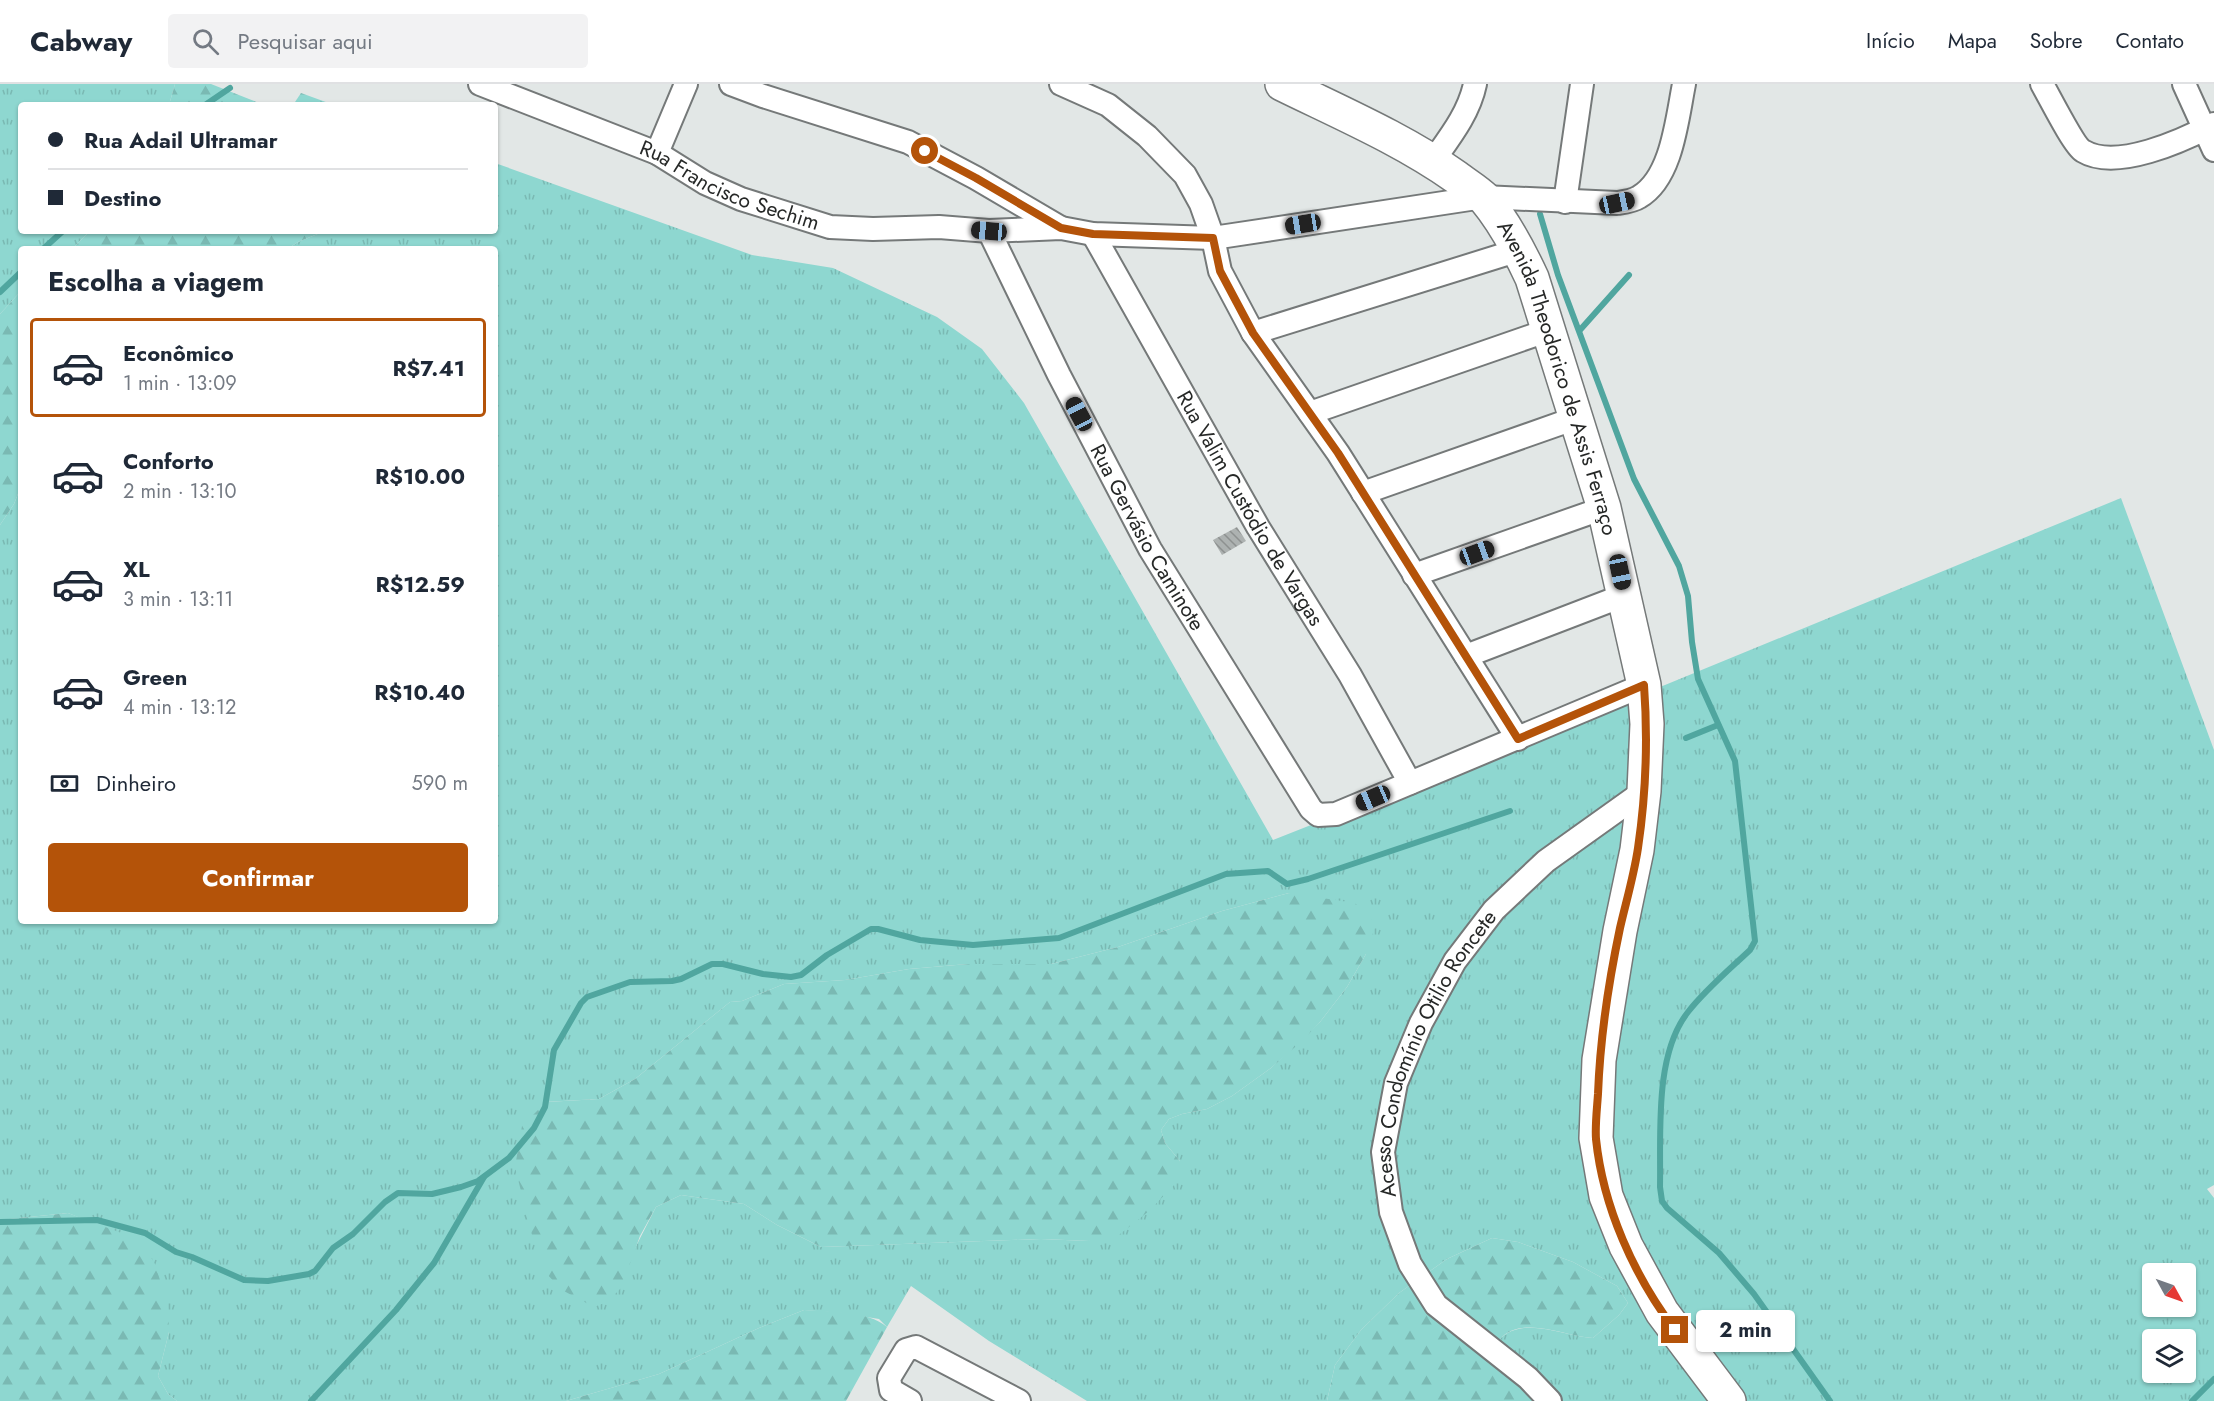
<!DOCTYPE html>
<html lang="pt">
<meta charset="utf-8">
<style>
body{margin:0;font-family:Jost,sans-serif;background:#f2f2f3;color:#1f2937;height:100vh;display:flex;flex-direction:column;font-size:22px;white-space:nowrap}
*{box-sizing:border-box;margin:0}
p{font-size:20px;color:#747a83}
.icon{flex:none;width:33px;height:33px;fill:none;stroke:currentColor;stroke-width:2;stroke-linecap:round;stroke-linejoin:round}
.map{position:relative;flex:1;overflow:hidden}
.panel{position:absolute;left:18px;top:162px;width:480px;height:678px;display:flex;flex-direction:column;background:#fff;border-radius:6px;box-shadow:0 2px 4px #0004}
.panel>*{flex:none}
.banner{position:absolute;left:18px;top:18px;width:480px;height:132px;border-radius:6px;box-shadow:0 2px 4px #0004;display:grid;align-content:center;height:132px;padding:0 30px;background:#fff}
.needle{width:39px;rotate:130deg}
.fabs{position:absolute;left:2142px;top:1179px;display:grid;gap:12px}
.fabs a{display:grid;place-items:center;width:54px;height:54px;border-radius:6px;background:#fff;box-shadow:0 2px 4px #0004;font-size:30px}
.end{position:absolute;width:27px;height:27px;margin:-14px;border:8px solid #b45309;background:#fff;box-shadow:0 0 0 3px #fff}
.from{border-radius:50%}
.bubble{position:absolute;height:42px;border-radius:6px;background:#fff;box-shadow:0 2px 4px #0004;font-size:20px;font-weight:700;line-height:42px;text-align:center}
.car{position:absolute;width:18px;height:36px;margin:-18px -9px;border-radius:8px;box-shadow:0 0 4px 2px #0007;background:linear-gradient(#222 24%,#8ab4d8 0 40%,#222 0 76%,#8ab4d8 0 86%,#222 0)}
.banner b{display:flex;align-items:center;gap:21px;height:57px;font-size:22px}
.banner b+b{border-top:2px solid #e0e1e3}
.banner i{width:15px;height:15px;background:#1f2937}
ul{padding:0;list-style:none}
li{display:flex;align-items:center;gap:18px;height:99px;margin:0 12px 9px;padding:0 18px;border:3px solid transparent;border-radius:6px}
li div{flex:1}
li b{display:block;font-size:22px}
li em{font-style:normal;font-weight:700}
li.selected{border-color:#b45309}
li>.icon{width:54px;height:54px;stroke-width:1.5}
h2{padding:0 30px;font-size:27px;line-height:72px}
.pay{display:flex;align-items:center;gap:15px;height:66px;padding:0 30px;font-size:22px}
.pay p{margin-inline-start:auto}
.button{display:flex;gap:12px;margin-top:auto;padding:12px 30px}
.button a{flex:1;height:69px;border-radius:6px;background:#b45309;color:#fff;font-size:24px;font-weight:700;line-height:69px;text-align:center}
header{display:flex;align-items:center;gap:36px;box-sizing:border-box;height:84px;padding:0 30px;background:#fff;border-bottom:2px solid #e0e1e3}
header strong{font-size:28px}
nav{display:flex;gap:33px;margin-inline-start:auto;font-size:21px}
.search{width:420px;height:54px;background:#f2f2f3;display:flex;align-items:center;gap:15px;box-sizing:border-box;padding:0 21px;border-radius:6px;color:#747a83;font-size:22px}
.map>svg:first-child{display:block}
.grass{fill:url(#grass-tufts);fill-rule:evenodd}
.forest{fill:url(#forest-firs)}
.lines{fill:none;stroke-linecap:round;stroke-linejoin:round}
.stream{stroke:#50a69f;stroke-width:6}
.building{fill:url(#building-back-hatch)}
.street-casing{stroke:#757979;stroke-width:26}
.secondary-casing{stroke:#757979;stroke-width:36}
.street{stroke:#fff;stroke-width:22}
.secondary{stroke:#fff;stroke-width:33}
.route{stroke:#b45309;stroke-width:8}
.labels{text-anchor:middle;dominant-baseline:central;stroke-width:6;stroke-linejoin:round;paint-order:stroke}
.street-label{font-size:21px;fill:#262827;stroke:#eff4f3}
</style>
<header>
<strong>Cabway</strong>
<div class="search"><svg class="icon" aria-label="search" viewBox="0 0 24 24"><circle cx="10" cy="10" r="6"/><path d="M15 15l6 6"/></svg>Pesquisar aqui</div>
<nav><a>Início</a><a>Mapa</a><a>Sobre</a><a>Contato</a></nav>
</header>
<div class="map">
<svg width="2214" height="1317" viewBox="0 0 2214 1317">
<defs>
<pattern id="grass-tufts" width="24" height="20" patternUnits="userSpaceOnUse" patternTransform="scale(1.5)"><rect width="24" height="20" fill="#8ed7d0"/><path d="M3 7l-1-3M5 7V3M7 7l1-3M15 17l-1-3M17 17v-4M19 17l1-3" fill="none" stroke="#7ab9b3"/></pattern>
<pattern id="forest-firs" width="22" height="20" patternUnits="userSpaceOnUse" patternTransform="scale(1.5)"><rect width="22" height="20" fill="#8ed7d0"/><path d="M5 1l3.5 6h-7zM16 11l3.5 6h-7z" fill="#7ab9b3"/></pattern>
<pattern id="building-back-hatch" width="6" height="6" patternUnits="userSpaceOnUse" patternTransform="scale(1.5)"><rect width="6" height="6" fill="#adb2b1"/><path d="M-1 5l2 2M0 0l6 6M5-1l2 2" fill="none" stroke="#8d9190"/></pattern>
</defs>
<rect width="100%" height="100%" fill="#e2e7e6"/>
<g class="grass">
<polygon points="0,0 175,0 169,21 21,21 21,147 90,147 72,165 21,165 21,207 0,230"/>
<path d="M495,79L752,171L833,184L937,233L982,265L1024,319L1273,756L1665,601L2121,414L2214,666V1101L2207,1105L2214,1114V1317H1550L1498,1257C1522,1230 1563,1252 1593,1254L1619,1231L1628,1219L1617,1202L1573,1178L1518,1158L1492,1154L1447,1175L1399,1209L1361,1246L1335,1281L1327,1317H1087L989,1257L911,1202L887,1243L879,1235L842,1229L804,1226L759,1244L659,1290L566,1317H177L168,1310L158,1292L169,1248L90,1138L68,1129L0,1136V441L14,420L21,402V837H495V165H287L298,158L325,147H495ZM1289,809L1366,870L1347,903L1320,938L1271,984L1232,1012L1207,1025L1182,1030L1169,1035L1161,1046L1165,1059L1180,1077L1089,1157L1041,1155L821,1163L777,1141L744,1120L681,1111L656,1123L632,1170L545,1018L599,1015L635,995L730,918L742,917L784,900L845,896L909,885L968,880H1051L1118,863L1222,827ZM2152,1190H2186V1222H2152ZM2152,1256H2186V1288H2152Z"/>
</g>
<g class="forest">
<polygon points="175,0 211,0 264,21 169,21"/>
<polygon points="301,9 334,21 293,21"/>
<polygon points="90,147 325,147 298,158 287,165 72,165"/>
<polygon points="21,207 21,402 14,420 0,441 0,230"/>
<polygon points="1289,809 1355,819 1376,840 1366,870 1347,903 1320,938 1302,957 1271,984 1232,1012 1207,1025 1182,1030 1169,1035 1161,1046 1165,1059 1180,1077 1176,1099 1149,1127 1115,1154 1089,1157 1041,1155 821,1163 777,1141 744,1120 681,1111 656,1123 640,1152 621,1204 607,1218 594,1223 562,1206 544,1187 533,1155 515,1083 522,1042 546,1018 599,1015 635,995 730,918 742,917 784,900 845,896 909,885 968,880 1051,880 1118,863 1222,827"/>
<polygon points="68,1129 140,1156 155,1180 168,1222 169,1248 158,1292 168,1310 177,1317 0,1317 0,1136"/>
<path d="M1492,1154L1518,1158L1573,1178L1617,1202L1628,1219L1619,1231L1593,1254C1563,1252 1522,1230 1499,1256L1550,1317H1327L1335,1281L1361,1246L1399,1209L1447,1175Z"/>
<path d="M804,1226C830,1228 867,1226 887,1243L846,1317H566L659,1290L759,1244Z"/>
</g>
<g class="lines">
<g class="stream">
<polyline points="205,21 230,4"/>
<path d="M1540,130L1558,191L1634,395L1679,482L1688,512L1692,558L1698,595L1735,677L1755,857L1750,866C1730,885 1706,905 1688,928C1654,971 1661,1050 1660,1103L1662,1117L1667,1124L1719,1169L1754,1210L1830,1317"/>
<polyline points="43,165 63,147"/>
<polyline points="0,208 21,188"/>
<polyline points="1580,246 1629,191"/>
<polyline points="1686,654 1718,641"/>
<polyline points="0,1138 97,1136 145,1149 176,1168 192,1173 244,1196 268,1197 309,1190 315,1187 333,1164 353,1150 385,1118 398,1109 432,1110 461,1103 478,1097 509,1074 534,1044 545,1023 554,966 581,919 587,913 630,898 672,897 681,895 712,880 723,880 763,890 791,893 801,891 827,871 871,845 878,845 920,856 973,861 1059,854 1226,790 1268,787 1287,800 1308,795 1510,727"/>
<polyline points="311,1317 396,1226 434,1179 484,1093"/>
<polyline points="2192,1317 2214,1295"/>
</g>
</g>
<polygon class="building" points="1237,443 1246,457 1222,471 1213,456"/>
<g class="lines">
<defs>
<g id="street">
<path id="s1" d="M480,0L657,69L705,99L741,115L830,143L873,145L939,143L989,147L1061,144L1093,150L1213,154L1483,113L1617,119C1624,118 1633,117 1639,113C1672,94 1677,35 1684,0"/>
<polyline points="731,0 763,12 908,58 976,94 1061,144"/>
<polyline points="1061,0 1108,21 1147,52 1185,91 1201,120 1213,154 1220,187 1253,249 1338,369 1518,655"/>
<path d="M2042,0C2049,12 2074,62 2083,67C2116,87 2182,57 2214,40"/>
<polyline points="2184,0 2214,66"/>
<polyline points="657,69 686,0"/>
<path d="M1433,77C1450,53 1469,29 1475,0"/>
<polyline points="1565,118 1582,0"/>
<path id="s2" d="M989,147L1059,291L1150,465L1311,725L1318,731L1336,730L1644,601"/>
<path id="s3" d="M1093,150L1258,443L1350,591L1410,699"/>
<polyline points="1253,249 1519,166"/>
<polyline points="1310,329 1549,246"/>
<polyline points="1363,409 1576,334"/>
<polyline points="1414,491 1604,424"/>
<polyline points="1466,572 1625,511"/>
<polyline points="910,1317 891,1306 889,1294 906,1266 916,1263 1019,1317"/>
<path id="s4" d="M1550,1317L1528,1294L1436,1221L1410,1180L1391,1128L1383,1068L1396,999L1421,939L1455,877L1494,826L1546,777L1644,707"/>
</g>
<g id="secondary">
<path id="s5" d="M1282,0C1341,29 1402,55 1456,93C1465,100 1477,107 1485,115C1505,139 1519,166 1532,194L1604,424L1644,601L1647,640L1644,707L1637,766L1620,847L1599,976L1596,1054L1606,1112L1626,1162L1662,1228L1729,1317"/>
</g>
</defs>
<use href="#street" class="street-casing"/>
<use href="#secondary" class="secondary-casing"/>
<use href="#street" class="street"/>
<use href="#secondary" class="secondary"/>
</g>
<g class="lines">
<path class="route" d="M925,67L976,94L1061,144L1093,150L1213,154L1220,187L1253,249L1338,369L1518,655L1644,601C1648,656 1646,710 1638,764C1634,791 1626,818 1620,844C1609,896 1600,957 1598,1010C1597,1025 1595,1041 1596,1055C1603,1123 1634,1192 1675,1246"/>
</g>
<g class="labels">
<g class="street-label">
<text stroke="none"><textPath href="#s1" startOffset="270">Rua Francisco Sechim</textPath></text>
<text stroke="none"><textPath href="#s5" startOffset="429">Avenida Theodorico de Assis Ferraço</textPath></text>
<text stroke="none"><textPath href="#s3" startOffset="316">Rua Valim Custódio de Vargas</textPath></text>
<text stroke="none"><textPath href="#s2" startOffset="345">Rua Gervásio Caminote</textPath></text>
<text stroke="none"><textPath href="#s4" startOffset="424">Acesso Condomínio Otilio Roncete</textPath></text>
</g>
</g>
</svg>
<div class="fabs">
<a><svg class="needle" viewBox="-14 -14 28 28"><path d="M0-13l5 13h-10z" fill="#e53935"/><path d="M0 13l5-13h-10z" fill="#747a83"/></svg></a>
<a><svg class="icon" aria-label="layers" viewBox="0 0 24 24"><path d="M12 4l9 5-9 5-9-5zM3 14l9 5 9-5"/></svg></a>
</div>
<i class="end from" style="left:925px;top:67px"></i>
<i class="end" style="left:1675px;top:1246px"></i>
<div class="bubble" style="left:1696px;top:1226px;width:99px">2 min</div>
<i class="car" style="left:1617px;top:119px;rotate:78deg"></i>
<i class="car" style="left:1303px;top:140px;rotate:261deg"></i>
<i class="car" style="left:989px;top:147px;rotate:275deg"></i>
<i class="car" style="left:1079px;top:330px;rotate:332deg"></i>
<i class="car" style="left:1477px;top:469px;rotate:70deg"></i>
<i class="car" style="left:1620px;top:488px;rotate:168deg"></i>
<i class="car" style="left:1373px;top:714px;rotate:247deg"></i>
<div class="banner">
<b><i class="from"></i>Rua Adail Ultramar</b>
<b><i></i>Destino</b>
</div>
<section class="panel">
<h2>Escolha a viagem</h2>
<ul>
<li class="selected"><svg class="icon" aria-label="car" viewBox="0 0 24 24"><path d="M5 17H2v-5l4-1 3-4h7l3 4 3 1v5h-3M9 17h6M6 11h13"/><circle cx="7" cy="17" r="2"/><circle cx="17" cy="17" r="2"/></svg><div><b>Econômico</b><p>1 min · 13:09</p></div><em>R$7.41</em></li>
<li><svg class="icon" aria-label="car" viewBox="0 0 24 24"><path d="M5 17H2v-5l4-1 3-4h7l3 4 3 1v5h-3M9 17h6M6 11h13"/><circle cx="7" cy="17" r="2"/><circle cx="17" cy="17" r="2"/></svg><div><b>Conforto</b><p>2 min · 13:10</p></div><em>R$10.00</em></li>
<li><svg class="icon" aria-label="car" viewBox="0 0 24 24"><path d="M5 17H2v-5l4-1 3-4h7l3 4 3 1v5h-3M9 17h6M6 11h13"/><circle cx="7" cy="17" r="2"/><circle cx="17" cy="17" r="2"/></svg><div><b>XL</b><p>3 min · 13:11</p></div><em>R$12.59</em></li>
<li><svg class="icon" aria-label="car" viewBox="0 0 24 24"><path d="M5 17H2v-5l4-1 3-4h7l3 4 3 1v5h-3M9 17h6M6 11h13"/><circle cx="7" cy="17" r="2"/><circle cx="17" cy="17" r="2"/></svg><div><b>Green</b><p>4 min · 13:12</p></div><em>R$10.40</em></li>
</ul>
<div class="pay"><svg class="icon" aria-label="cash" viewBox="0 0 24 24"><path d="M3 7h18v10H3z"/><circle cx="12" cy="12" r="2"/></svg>Dinheiro<p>590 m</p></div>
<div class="button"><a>Confirmar</a></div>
</section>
</div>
